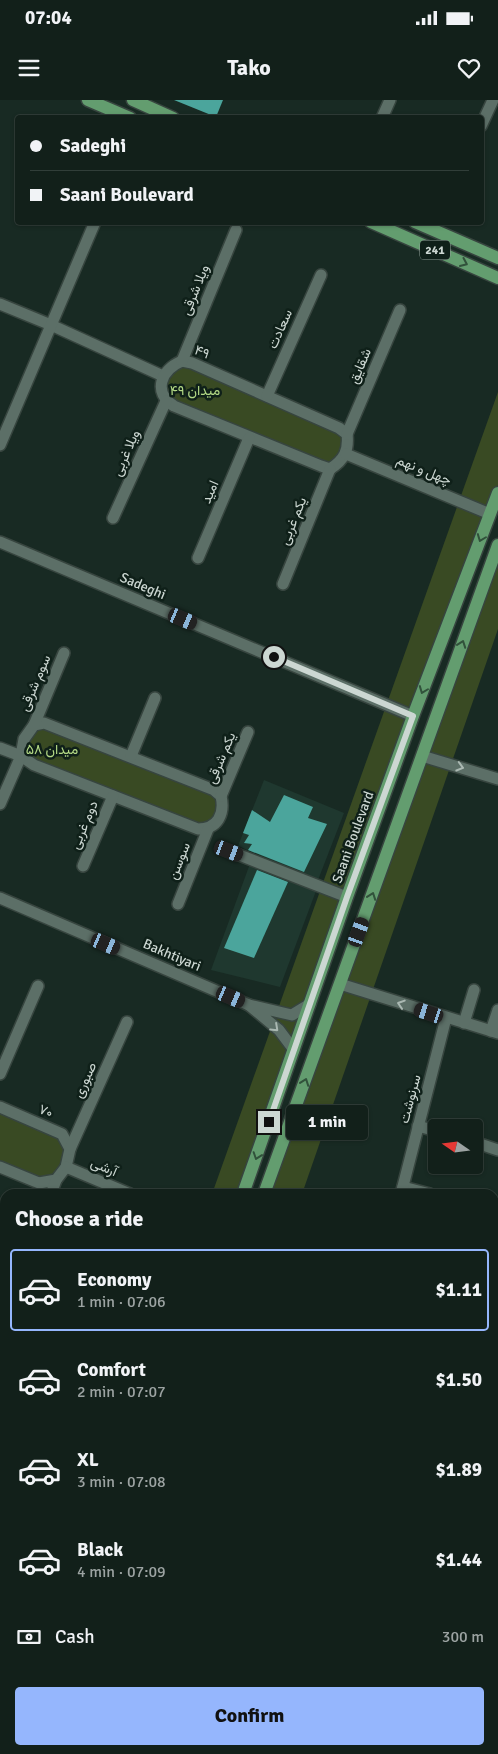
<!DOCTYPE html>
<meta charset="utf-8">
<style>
body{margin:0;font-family:Signika,Vazirmatn,sans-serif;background:#1f2d27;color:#f1f3f6;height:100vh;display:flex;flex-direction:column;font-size:19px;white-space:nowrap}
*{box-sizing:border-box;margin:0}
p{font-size:16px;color:#9ca3a2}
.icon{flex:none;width:28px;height:28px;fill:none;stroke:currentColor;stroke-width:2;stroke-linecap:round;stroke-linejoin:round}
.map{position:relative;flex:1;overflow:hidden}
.panel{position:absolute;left:0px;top:1089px;width:499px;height:566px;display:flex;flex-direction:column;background:#12201a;border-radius:15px 15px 0 0;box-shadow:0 1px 4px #0004,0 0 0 1px #313e39}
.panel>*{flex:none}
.banner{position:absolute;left:15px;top:15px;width:469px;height:110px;border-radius:5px;box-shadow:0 1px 4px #0004,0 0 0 1px #313e39;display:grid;align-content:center;height:110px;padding:0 15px;background:#12201a}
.needle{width:32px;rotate:284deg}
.controls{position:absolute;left:428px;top:1019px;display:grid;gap:10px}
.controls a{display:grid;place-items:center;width:55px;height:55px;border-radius:5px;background:#12201a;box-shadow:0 1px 4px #0004,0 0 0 1px #313e39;font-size:25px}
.end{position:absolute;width:22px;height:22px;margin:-11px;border:6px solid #ccd7d2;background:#111;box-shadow:0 0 0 2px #111}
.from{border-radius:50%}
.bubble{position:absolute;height:35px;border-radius:5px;background:#12201a;box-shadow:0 1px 4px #0004,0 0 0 1px #313e39;font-size:16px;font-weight:700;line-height:35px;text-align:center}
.car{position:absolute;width:15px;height:30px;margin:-15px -8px;border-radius:6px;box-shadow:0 0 4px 1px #0007;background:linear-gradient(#222 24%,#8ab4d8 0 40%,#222 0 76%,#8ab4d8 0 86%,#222 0)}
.banner b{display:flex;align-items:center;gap:18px;height:48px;font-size:19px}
.banner b+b{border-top:1px solid #313e39}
.banner i{width:12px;height:12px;background:#f1f3f6}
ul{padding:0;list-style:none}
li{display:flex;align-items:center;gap:15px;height:82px;margin:0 10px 8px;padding:0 5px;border:2px solid transparent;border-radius:5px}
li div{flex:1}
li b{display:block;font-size:19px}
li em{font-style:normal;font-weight:700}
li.current{border-color:#95b6fd}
li>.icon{width:45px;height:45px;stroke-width:1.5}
h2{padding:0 15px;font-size:22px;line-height:60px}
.pay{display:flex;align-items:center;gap:12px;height:55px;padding:0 15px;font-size:19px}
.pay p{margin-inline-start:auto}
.cta{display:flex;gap:10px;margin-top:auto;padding:10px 15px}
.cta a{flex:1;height:58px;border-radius:5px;background:#95b6fd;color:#111;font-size:20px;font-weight:700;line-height:58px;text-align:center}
.status{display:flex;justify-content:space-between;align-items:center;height:35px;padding:0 25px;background:#12201a;direction:ltr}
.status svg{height:14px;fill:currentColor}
header{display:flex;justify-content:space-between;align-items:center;height:65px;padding:0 15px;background:#12201a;font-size:22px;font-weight:700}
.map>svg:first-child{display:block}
.built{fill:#1f382f}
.green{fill:#394a23}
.building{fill:#4ba59c}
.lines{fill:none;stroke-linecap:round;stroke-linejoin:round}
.minor-casing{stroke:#37453f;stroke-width:14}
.secondary-casing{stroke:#37453f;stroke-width:15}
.primary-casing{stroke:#37453f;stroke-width:15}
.minor{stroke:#5c6f67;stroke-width:11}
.secondary{stroke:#5f866b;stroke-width:12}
.primary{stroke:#639d6f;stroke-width:12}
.oneway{stroke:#31523b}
.oneway2{stroke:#aab8b2}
.route{stroke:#ccd7d2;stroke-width:6}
.labels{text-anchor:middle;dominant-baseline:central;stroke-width:5;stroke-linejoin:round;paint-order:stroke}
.shield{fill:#0f2019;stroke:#93a09a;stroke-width:1}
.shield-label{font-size:12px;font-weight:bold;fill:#ccd7d2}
.street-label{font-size:14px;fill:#ccd7d2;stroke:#0f2019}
.park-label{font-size:14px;fill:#b3d985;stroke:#0f2019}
</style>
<div class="status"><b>07:04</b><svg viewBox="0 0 49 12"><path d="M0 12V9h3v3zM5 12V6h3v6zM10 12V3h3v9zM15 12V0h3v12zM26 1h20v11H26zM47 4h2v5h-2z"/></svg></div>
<header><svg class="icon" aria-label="menu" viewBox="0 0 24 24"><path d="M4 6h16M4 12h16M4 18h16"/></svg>Tako<svg class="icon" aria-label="heart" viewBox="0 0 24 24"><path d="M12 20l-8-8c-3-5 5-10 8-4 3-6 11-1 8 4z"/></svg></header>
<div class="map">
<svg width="498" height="1654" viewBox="0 0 498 1654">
<rect width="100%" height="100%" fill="#182a23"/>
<g class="built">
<polygon points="264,680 344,713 318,780 238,746"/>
<polygon points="251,761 316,791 280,887 211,870"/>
</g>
<g class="green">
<polygon points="182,261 339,328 348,344 330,369 166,301 163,276"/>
<polygon points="498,292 498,385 490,414 244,1094 212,1094"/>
<polygon points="498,445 498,529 302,1094 264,1094"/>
<polygon points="34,625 214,690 223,705 208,729 28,662 24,639"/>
<polygon points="0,1007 62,1034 70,1049 66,1067 39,1083 0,1067"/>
<polygon points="13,1650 44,1650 43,1654 12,1654"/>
</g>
<g class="building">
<polygon points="174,0 223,0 216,17"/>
<polygon points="284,695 313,707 308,718 327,724 304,772 248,750 252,744 244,743 249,735 243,733 252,710 270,722"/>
<polygon points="257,770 288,782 254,858 224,848"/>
</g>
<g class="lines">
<defs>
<g id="minor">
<polyline points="382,18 390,0"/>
<polyline points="481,26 493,0"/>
<polyline points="0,204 51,225 163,276"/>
<path d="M182,261L192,263L339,328L347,334C349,351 344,360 330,369L321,366L174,306C152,292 161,270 182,261Z"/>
<polyline points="182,261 236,130"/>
<polyline points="267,296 321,175"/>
<polyline points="347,334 400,210"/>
<polyline points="0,345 95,122"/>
<polyline points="346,354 490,414"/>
<polyline points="113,418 166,301"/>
<polyline points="0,442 413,616"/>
<polyline points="198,458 249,338"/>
<polyline points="283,484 330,369"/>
<path d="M44,623L214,690L221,696C225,714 218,729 198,729L34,665L21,656L24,639L34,625Z"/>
<polyline points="34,625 64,553"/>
<polyline points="0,648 21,656 0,704"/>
<polyline points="131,656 155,598"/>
<polyline points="422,656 498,679"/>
<polyline points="221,696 248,632"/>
<polyline points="229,751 347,797"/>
<polyline points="83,766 113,696"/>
<polyline points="0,798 249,905"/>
<polyline points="178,804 208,729"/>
<polyline points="340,884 498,933"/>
<polyline points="464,923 474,890"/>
<polyline points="491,931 498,910"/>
<polyline points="294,950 279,930 249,905 292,915 310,904"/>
<polyline points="0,974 38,886"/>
<polyline points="0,1007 62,1034 70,1049 66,1067 56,1080 39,1083 0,1067"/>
<polyline points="418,1026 436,1031"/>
<polyline points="474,1042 498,1050"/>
<polyline points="70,1049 127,922"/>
<polyline points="66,1067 130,1094"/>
<polyline points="403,1087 430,1094"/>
<polyline points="51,1094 56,1080"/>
<polyline points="401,1094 446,918"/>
<polyline points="494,1192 498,1177"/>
<polyline points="494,1201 498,1202"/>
<polyline points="0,1220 5,1208"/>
<polyline points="494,1339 498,1325"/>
<polyline points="494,1365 498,1366"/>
<polyline points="0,1421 5,1409"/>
<polyline points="0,1476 5,1478"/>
<polyline points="494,1589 498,1591"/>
<polyline points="273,1650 287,1654"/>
<polyline points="191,1654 192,1650"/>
<polyline points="352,1654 353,1650"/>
<polyline points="393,1654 394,1650"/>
</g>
<polyline id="secondary" points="0,1276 5,1278"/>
<g id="primary">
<polyline points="88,0 130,18"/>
<polyline points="133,0 173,18"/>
<polyline points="371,122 498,178"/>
<polyline points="415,122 498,158"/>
<polyline points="243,1094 347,797 413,616 498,393"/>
<polyline points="264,1094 498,445"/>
<polyline points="43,1654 44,1650"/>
<polyline points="65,1654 67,1650"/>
</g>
</defs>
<use href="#minor" class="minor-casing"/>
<use href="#secondary" class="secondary-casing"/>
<use href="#primary" class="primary-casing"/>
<use href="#minor" class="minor"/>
<use href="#secondary" class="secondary"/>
<use href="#primary" class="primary"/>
</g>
<defs><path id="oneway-chevron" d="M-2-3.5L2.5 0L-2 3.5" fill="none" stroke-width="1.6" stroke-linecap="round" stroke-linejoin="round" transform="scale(1.25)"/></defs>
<g class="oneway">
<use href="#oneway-chevron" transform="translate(464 163) rotate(24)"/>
<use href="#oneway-chevron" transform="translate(481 438) rotate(111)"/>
<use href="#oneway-chevron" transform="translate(462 544) rotate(-70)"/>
<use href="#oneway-chevron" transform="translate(423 590) rotate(111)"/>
<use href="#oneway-chevron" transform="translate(372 796) rotate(-70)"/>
<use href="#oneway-chevron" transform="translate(305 982) rotate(-70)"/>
<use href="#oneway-chevron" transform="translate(257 1056) rotate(109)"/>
</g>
<g class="oneway2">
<use href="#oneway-chevron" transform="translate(460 667) rotate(16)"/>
<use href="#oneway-chevron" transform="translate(401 904) rotate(-162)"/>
<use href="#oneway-chevron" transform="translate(275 928) rotate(43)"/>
</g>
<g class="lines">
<polyline class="route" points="269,1022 347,797 413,616 274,557"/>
</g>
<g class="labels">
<rect class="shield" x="420" y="140.5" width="30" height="19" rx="4"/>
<g class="shield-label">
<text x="435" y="150">241</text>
</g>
<g class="street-label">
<text transform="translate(195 190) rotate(-68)">ویلا شرقی</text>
<text transform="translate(280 229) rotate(-66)">سعادت</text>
<text transform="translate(202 252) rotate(21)">۴۹</text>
<text transform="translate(360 266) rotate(-67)">شقایق</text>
<text transform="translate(126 353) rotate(-66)">ویلا غربی</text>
<text transform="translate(424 370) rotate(22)">چهل و نهم</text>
<text transform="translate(210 392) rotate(-67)">امید</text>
<text transform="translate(293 421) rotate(-68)">یکم غربی</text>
<text transform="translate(143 486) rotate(23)">Sadeghi</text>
<text transform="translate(35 583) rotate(-67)">سوم شرقی</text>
<text transform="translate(221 658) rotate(-67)">یکم شرقی</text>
<text transform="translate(84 725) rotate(-67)">دوم غربی</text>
<text transform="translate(353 737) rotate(-70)">Saani Boulevard</text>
<text transform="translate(179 761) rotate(-68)">سوسن</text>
<text transform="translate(172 855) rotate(23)">Bakhtiyari</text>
<text transform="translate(85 980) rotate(-66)">صبوری</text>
<text transform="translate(410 999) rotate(-75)">سرنوشت</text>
<text transform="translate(46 1011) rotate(23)">۷۰</text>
<text transform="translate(104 1067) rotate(23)">آرشی</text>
</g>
<g class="park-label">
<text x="195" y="290">میدان ۴۹</text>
<text x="52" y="649">میدان ۵۸</text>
</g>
</g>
</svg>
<div class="controls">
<a><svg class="needle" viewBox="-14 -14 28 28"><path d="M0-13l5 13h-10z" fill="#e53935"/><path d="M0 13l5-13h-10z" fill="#9ca3a2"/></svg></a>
</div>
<i class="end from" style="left:274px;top:557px"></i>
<i class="end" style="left:269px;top:1022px"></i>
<div class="bubble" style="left:286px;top:1005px;width:82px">1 min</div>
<i class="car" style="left:183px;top:519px;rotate:113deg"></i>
<i class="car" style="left:229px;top:751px;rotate:111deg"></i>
<i class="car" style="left:359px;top:832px;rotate:20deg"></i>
<i class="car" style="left:106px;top:844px;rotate:113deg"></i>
<i class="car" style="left:231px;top:897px;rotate:113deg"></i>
<i class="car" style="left:429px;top:913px;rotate:288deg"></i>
<div class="banner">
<b><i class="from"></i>Sadeghi</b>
<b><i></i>Saani Boulevard</b>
</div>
<section class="panel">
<h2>Choose a ride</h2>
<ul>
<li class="current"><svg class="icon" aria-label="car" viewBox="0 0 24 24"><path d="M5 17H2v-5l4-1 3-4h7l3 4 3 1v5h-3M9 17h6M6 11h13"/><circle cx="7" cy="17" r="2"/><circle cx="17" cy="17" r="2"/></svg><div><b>Economy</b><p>1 min · 07:06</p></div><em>$1.11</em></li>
<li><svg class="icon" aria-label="car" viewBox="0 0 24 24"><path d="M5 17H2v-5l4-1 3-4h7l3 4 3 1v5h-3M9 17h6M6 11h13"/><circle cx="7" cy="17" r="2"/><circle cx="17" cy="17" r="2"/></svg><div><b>Comfort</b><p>2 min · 07:07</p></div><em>$1.50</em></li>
<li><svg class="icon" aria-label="car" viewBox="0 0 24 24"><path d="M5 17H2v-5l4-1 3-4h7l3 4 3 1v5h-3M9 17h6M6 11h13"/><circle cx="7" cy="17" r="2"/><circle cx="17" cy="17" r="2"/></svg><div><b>XL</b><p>3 min · 07:08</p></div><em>$1.89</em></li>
<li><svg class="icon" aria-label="car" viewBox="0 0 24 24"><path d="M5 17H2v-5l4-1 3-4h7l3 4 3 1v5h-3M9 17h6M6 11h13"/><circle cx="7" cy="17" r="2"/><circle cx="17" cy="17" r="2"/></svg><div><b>Black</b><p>4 min · 07:09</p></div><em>$1.44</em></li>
</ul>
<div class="pay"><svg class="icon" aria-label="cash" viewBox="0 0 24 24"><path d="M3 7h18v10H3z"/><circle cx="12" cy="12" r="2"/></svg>Cash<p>300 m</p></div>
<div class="cta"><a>Confirm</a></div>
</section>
</div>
